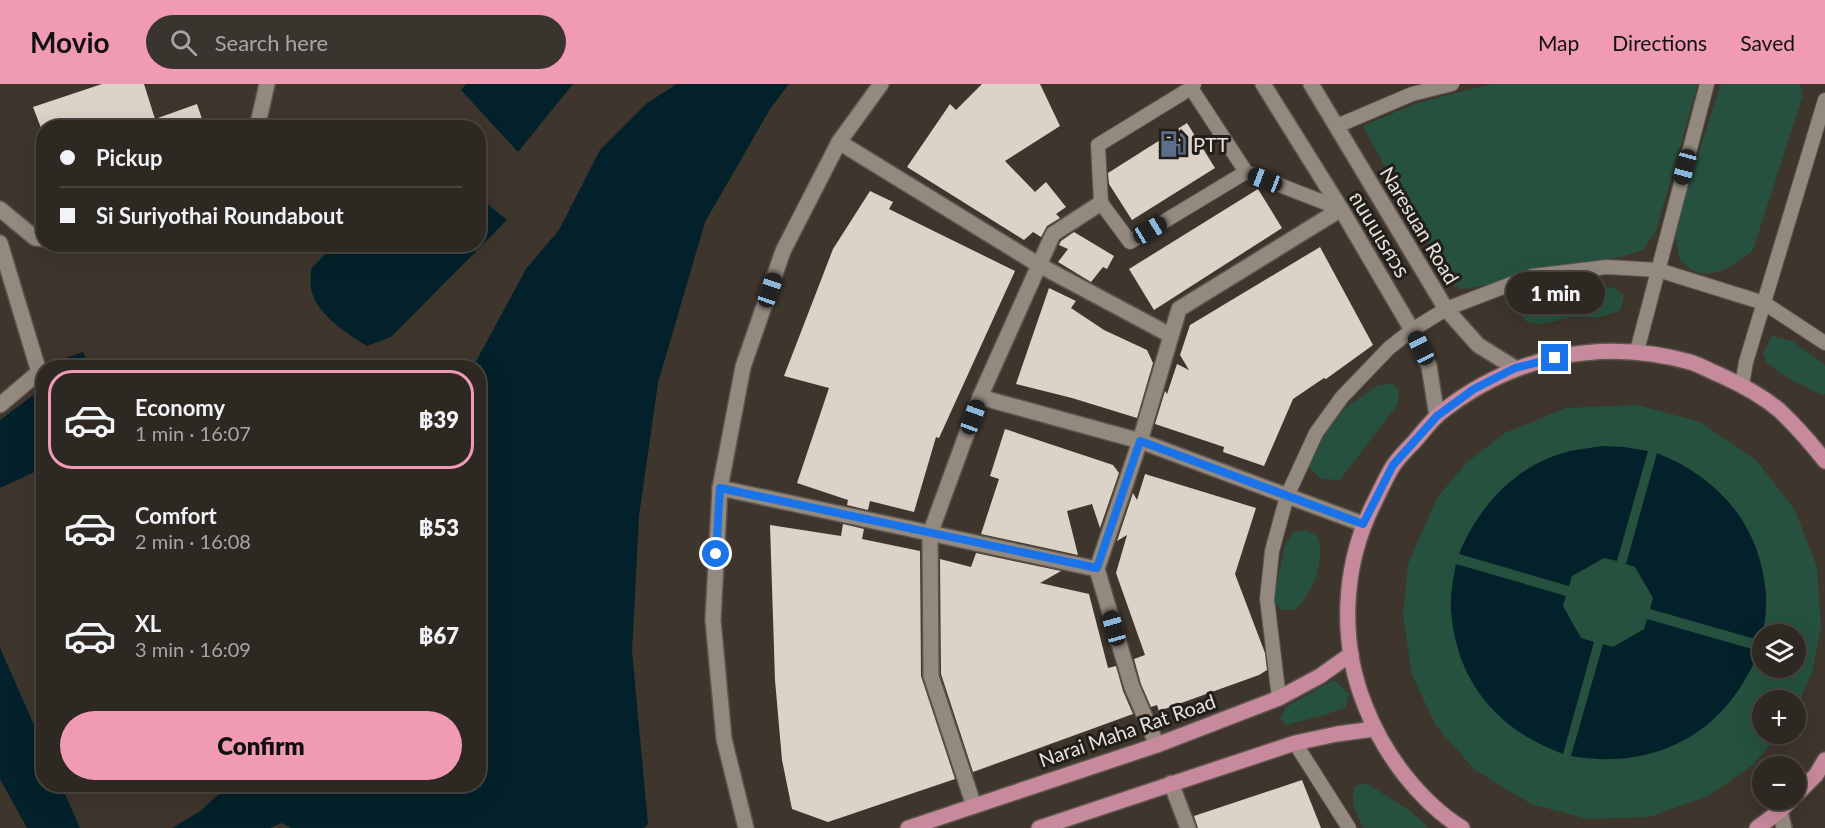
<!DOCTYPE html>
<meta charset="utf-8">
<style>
body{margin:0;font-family:Lato,"Noto Sans Thai",sans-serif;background:#3a342f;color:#f1f3f6;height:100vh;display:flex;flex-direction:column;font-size:22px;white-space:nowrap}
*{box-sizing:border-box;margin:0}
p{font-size:20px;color:#a7a6a5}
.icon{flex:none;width:33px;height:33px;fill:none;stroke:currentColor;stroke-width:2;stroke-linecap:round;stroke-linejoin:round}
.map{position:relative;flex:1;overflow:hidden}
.panel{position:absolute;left:36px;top:276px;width:450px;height:432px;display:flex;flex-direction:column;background:#2e2822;border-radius:24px;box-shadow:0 6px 24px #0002,0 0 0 2px #494440}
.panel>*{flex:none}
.hud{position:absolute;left:36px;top:36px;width:450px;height:132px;border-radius:24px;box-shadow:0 6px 24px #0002,0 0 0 2px #494440;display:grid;align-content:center;height:132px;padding:0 24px;background:#2e2822}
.buttons{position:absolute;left:1752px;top:540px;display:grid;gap:12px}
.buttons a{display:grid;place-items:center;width:54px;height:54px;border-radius:50%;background:#2e2822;box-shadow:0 6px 24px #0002,0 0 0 2px #494440;font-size:30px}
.end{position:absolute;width:27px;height:27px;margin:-14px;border:8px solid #1a73e8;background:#fff;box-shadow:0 0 0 3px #fff}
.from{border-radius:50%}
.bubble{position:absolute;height:42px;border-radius:21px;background:#2e2822;box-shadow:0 6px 24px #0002,0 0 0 2px #494440;font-size:20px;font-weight:800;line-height:42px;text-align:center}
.car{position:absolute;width:18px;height:36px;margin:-18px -9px;border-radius:8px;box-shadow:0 0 4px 2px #0007;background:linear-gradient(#222 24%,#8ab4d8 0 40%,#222 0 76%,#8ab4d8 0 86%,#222 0)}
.hud b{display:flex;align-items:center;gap:21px;height:57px;font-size:22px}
.hud b+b{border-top:2px solid #494440}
.hud i{width:15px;height:15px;background:#f1f3f6}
ul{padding:10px 0 0;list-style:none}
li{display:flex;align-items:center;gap:18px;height:99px;margin:0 12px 9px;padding:0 12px;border:3px solid transparent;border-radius:24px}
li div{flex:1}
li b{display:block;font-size:22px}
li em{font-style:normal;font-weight:800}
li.current{border-color:#f19ab3}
li>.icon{width:54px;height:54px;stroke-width:1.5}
.action{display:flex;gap:12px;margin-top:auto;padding:12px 24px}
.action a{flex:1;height:69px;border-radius:36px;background:#f19ab3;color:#111;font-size:24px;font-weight:800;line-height:69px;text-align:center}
header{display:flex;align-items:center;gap:36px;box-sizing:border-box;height:84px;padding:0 30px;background:#f19ab3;color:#111}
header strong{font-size:28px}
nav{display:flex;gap:33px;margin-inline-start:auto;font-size:21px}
.search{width:420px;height:54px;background:#3a342f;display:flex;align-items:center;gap:15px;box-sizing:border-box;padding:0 21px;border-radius:33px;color:#a7a6a5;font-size:22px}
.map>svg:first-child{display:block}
.green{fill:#26513f;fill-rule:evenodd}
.water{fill:#03212a}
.building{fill:#ddd2c7}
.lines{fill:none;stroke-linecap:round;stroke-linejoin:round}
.service-casing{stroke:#5c544d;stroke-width:16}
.minor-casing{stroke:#5c544d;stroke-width:18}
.secondary-casing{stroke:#5c544d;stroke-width:18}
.primary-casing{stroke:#5c544d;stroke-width:18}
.service{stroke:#93897f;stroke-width:14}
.minor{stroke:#93897f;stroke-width:15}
.secondary{stroke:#93897f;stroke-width:15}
.primary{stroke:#c7899c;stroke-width:15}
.route{stroke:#1a73e8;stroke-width:8}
.labels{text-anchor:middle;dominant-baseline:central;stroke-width:6;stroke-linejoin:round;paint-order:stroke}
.poi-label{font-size:20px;fill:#e9e3de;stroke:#221e1a;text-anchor:start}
.street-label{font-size:20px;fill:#e9e3de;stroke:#221e1a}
</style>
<header>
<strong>Movio</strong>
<div class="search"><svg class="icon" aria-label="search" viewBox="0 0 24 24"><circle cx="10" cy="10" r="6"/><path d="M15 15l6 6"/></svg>Search here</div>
<nav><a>Map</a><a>Directions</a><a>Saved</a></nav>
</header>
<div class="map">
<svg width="1825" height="744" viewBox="0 0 1825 744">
<rect width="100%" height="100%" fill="#3e352d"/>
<g class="green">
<polygon points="1491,0 1698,0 1656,147 1643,166 1624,172 1471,204 1459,205 1445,193 1363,42 1417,19"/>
<path d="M1721,0H1800L1803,11L1753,166C1738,178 1717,195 1696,188C1690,186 1685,180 1680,177L1674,146Z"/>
<path d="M1612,203L1624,211L1620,227L1600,233H1571L1543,240L1528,239L1521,231L1523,223C1548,204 1581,205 1612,203Z"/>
<polygon points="1772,252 1792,257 1825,281 1825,310 1822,311 1788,294 1766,278 1763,269"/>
<polygon points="1392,300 1398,305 1398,320 1340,396 1321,395 1308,382 1316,358 1344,325 1378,301"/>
<path d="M1638,321L1700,338L1757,377L1795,426L1817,483L1821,543L1812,589L1796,624V616H1762V650H1779L1753,681L1708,712L1649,733L1588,735L1531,720L1475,686L1436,642L1412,591L1403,531L1408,480L1437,414L1466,379L1505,349L1566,324ZM1762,550H1796V584H1762Z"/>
<path d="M1306,446L1318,453C1325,479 1314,507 1295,526H1282L1273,517L1285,461L1293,448Z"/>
<polygon points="1334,596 1349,610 1346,623 1325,631 1286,641 1280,634 1286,623"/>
<path d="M1366,699L1410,727L1429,744H1363C1357,729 1349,718 1355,702Z"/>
</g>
<g class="water">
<polygon points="466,0 573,0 518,68 461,6"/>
<polygon points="677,0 789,0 770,25 705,138 658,299 639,432 632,567 648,740 644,744 291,744 282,739 270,744 172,744 199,728 229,701 478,700 478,284 473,283 526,185 559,146 600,66 647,19"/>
<path d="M479,113L507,136L391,253L367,262C346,249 316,230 311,205C310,199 311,192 311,185L333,161L478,160Z"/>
<polygon points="83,268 90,283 53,283 57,277"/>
<polygon points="43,304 43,384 0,404 0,336"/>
<path d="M1602,362L1624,363L1648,367L1617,477L1604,474L1572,492L1569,502L1459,470C1479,421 1517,380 1570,367C1580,365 1591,364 1602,362Z"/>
<path d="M1657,369C1720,394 1761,442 1766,511C1767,527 1764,542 1762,557L1650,525L1653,514L1635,483L1626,480Z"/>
<path d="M1456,480L1566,512L1563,522L1581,554L1594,558L1563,670C1497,646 1456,597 1451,526C1450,511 1453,495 1456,480Z"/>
<path d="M1647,535L1759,567C1727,648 1657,687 1571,672L1603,560L1613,563L1644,545Z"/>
<polygon points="0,564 43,661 44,700 61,701 80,744 27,744 0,695"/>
</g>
<g class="building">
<polygon points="102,0 144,0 155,35 197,20 205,44 41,44 33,23"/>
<polygon points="982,0 1040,0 1060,42 1005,77 1035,108 1046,98 1066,123 1056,130 1060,134 1047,142 1041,153 1033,148 1024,156 907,83 950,20 956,26"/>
<polygon points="1187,39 1215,84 1132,136 1109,100 1108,89"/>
<polygon points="1258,105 1282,144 1154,226 1129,185"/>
<polygon points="870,107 893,118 889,125 1015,187 939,354 936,353 914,428 870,417 868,426 847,421 848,416 797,399 829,304 784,292 833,165"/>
<polygon points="1074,148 1114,172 1107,185 1103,183 1091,198 1058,178 1068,165 1059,161 1061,157"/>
<polygon points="1320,163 1373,261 1326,295 1324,294 1293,315 1264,382 1223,368 1224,363 1155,340 1165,307 1167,310 1177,280 1189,286 1180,271 1190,241"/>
<polygon points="1049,204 1076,217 1071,224 1104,246 1147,266 1153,279 1137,334 1072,314 1016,300"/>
<polygon points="1005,345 1113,381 1119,389 1100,444 1092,420 1067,427 1078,471 981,450 999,395 990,392"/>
<polygon points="1145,390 1256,424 1235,490 1265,569 1267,586 1259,591 1159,627 1157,621 1151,623 1141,600 1134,575 1145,571 1116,489 1127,451 1117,457 1133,409 1137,416"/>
<polygon points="843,440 864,445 862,455 920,467 921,592 955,695 828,738 792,725 782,676 775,596 770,441 841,452"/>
<polygon points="976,469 1061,487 1040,499 1089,510 1108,584 1116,582 1123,607 1133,630 973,688 941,590 940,475 971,483"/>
<polygon points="1302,696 1321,744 1198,744 1194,732"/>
</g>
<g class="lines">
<defs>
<g id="service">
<polyline points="1194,0 1191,4 1098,61 1101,119 1130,158 1246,88 1341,125"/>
<polyline points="1191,4 1246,88"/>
<polyline points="1337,42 1412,10 1452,0"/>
<polyline points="1637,267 1707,0"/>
<polyline points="1742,301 1746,278 1825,16"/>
<polyline points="1279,614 1267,515 1272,467 1287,412 1316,349 1342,313 1389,264 1412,246 1446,225 1532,192 1607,183 1658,186 1764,219 1825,259"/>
<polyline points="1295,659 1349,744"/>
</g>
<g id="minor">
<polyline points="257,44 267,0"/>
<polyline points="839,58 1039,181 1170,251"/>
<polyline points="0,125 35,154 44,155"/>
<polyline points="0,159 39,288 0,321"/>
<polyline points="83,160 98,160"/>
<polyline points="980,313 1140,357 1363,440"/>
<polyline points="720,404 1097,485"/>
<polyline points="1157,661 1132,603 1097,485 1140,357 1179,225 1341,125"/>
<polyline points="1171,699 1188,744"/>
<polyline points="974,722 931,592 930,450 980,313 1053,150 1101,119"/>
<polyline points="746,744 724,655 713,536 720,404 743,283 783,167 839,58 881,0"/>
</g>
<g id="secondary">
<polyline points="1263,0 1341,125 1412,246 1429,282 1437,332"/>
<polyline points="1311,0 1446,225 1478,261 1515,284"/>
<polyline points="1780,727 1784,744"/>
</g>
<g id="primary">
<polyline points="1796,711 1816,691 1825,676"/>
<polyline points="908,744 1157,661 1279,614 1320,592 1351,570"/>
<polyline points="1039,744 1295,659 1337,650 1374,645"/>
<path d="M1462,744C1420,718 1384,670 1366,624C1339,559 1342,482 1374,419C1380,407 1386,393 1393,382C1399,373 1407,365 1414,358C1422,349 1430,338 1439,330C1511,272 1601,253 1690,278C1700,281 1710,287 1720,291C1740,300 1761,311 1779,326C1796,342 1811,359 1825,377"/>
<polyline points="1757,744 1780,727 1791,716"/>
</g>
</defs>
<use href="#service" class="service-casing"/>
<use href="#minor" class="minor-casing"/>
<use href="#secondary" class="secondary-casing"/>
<use href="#primary" class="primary-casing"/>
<use href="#service" class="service"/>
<use href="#minor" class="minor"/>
<use href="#secondary" class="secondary"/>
<use href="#primary" class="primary"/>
</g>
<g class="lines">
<polyline class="route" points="716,470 720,404 1097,484 1140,357 1363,440 1393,381 1437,332 1474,305 1515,284 1555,274"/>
</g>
<defs>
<symbol id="fuel-bare" viewBox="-9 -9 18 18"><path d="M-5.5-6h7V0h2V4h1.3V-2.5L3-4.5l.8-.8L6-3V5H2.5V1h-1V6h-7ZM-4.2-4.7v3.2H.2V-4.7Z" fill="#5c6f8a" stroke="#221e1a" stroke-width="2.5" paint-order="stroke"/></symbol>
</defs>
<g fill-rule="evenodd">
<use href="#fuel-bare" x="1154" y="41" width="38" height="38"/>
</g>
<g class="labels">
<g class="poi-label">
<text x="1193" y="60">PTT</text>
</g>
<g class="street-label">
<text transform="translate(1420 141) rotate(59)">Naresuan Road</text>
<text transform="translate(1380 150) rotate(59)">ถนนนเรศวร</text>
<text transform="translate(1127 646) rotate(-19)">Narai Maha Rat Road</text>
</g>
</g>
</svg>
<div class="buttons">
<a><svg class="icon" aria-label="layers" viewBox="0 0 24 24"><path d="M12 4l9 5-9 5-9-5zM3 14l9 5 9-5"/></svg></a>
<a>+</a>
<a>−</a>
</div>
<i class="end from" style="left:716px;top:470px"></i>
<i class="end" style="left:1555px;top:274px"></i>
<div class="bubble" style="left:1506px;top:188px;width:99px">1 min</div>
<i class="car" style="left:1685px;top:83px;rotate:195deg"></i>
<i class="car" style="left:1265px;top:96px;rotate:291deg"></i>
<i class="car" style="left:1150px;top:146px;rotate:59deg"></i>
<i class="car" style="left:770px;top:206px;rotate:19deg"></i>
<i class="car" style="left:1421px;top:264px;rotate:334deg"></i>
<i class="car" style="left:973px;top:333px;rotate:20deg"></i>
<i class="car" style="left:1114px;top:544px;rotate:344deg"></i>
<div class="hud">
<b><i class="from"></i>Pickup</b>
<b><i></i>Si Suriyothai Roundabout</b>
</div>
<section class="panel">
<ul>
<li class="current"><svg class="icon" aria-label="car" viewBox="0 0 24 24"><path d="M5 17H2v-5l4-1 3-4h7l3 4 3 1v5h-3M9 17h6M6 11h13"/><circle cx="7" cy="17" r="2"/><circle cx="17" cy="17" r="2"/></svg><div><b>Economy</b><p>1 min · 16:07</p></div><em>฿39</em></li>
<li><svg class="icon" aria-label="car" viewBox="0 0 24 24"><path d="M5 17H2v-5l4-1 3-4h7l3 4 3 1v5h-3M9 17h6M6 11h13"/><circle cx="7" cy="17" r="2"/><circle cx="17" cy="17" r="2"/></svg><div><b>Comfort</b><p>2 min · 16:08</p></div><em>฿53</em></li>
<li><svg class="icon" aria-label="car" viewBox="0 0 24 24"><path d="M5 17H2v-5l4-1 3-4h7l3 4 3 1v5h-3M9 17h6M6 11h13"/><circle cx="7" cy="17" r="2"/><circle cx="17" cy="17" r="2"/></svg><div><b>XL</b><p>3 min · 16:09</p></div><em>฿67</em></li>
</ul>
<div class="action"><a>Confirm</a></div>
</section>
</div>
